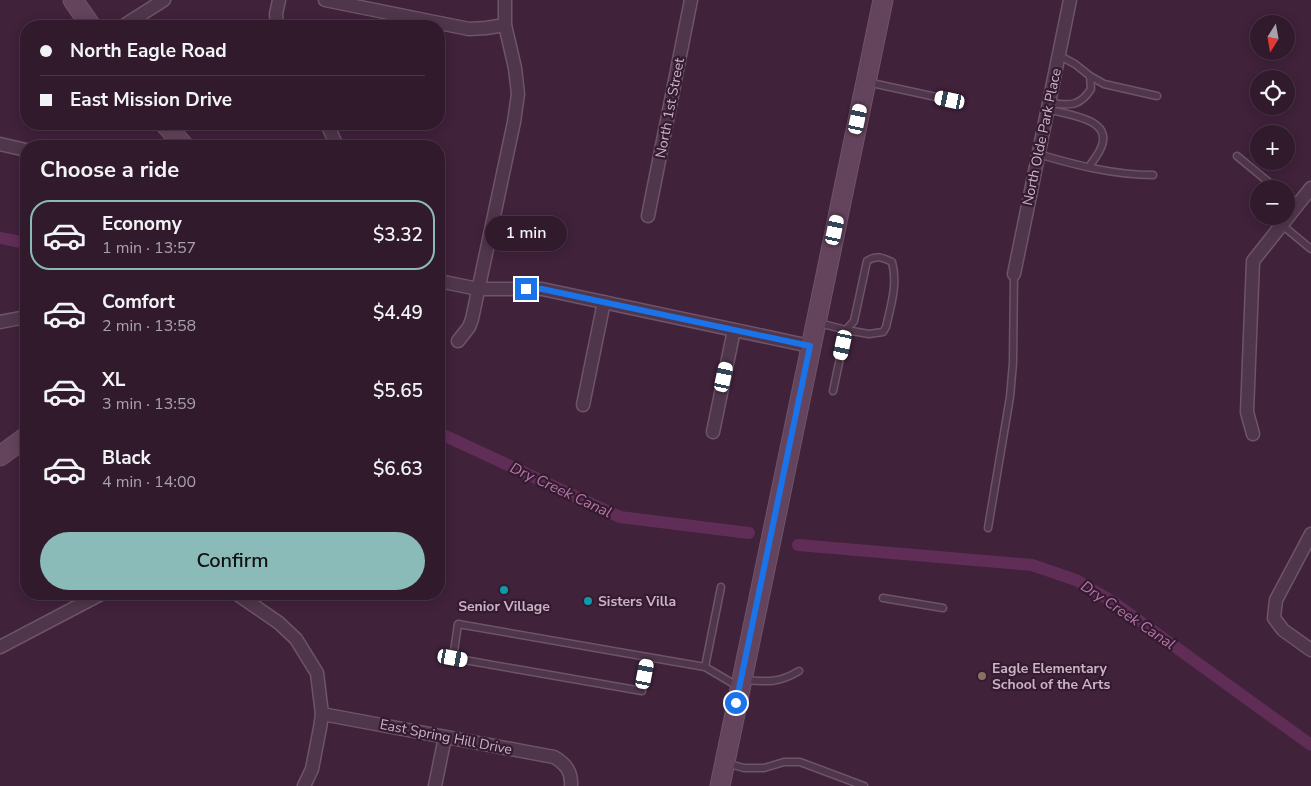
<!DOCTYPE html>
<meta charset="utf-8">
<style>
body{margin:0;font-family:"Nunito Sans",sans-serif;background:#3c2738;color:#f1f3f6;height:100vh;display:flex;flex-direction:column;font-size:19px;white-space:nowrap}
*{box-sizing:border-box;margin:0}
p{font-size:16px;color:#a8a1a9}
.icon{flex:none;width:28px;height:28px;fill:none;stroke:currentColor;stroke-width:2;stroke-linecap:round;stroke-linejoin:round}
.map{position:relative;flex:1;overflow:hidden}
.panel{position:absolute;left:20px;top:140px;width:425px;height:460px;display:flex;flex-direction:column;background:#301a2c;border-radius:20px;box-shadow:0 2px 12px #0003,0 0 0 1px #4b3848}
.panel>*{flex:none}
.hud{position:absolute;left:20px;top:20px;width:425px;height:110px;border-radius:20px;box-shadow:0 2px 12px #0003,0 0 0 1px #4b3848;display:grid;align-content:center;height:110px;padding:0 20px;background:#301a2c}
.needle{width:32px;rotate:191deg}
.tools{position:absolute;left:1250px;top:15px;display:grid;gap:10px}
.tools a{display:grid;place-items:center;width:45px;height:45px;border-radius:50%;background:#301a2c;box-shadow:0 2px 12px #0003,0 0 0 1px #4b3848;font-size:25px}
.end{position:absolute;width:22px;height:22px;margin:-11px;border:6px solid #1a73e8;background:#fff;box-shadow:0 0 0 2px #fff}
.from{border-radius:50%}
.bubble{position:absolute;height:35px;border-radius:18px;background:#301a2c;box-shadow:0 2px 12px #0003,0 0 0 1px #4b3848;font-size:16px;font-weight:600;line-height:35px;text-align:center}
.car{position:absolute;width:15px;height:30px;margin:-15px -8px;border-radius:6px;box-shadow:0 0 4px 1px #0007;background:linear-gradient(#fff 24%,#345 0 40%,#fff 0 76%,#345 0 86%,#fff 0)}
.hud b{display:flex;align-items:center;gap:18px;height:48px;font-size:19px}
.hud b+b{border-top:1px solid #4b3848}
.hud i{width:12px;height:12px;background:#f1f3f6}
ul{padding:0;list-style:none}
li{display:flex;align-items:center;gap:15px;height:70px;margin:0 10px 8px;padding:0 10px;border:2px solid transparent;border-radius:20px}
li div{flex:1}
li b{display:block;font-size:19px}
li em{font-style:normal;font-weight:600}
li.selected{border-color:#8bbbb9}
li>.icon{width:45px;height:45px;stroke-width:1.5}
h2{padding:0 20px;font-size:22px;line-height:60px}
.action{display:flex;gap:10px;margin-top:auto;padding:10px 20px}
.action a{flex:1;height:58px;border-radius:30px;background:#8bbbb9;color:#111;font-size:20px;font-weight:600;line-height:58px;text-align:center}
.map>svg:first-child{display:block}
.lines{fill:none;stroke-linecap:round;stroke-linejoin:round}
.canal{stroke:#602d57;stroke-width:12}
.lane-casing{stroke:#6e5468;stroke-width:9}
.street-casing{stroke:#6e5468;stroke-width:15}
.secondary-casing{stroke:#6e5468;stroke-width:21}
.lane{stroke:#50364b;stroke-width:6}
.street{stroke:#50364b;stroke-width:12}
.secondary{stroke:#63445c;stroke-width:19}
.route{stroke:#1a73e8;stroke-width:6}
.culture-dot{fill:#0f9aa8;stroke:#351b30;stroke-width:2}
.education-dot{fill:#8d6e63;stroke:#351b30;stroke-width:2}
.labels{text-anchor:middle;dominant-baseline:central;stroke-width:4.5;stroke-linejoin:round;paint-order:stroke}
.street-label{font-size:14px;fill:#cbb2c5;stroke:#351b30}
.poi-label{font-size:14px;font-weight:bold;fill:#cbb2c5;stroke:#351b30;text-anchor:start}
.water-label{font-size:15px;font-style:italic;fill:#b577aa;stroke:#351b30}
</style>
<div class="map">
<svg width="1311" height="786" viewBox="0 0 1311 786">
<rect width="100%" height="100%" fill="#40223b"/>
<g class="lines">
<g class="canal">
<polyline points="0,238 26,243"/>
<polyline points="439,433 620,517 749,533"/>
<polyline points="798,545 1032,565 1076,580 1116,604 1311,745"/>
</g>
<defs>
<g id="lane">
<polyline points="1090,76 1104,84 1157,96"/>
<polyline points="867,82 950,100"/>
<path d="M1049,103C1068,105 1079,108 1091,89L1090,76L1075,64L1058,55"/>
<path d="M1047,109C1067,115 1116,118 1100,150C1097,156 1092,162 1089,167"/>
<path d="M1038,154C1075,165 1114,175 1153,175"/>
<polyline points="1237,156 1277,189"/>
<polyline points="1286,196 1297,205"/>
<polyline points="1282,225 1311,249"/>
<path d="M819,323L846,330L854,321L867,261C877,255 882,257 892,262C898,284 891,305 886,327L883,332L869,334L846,330L833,391"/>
<polyline points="988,528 1010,397 1013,363 1014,274"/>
<polyline points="883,598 943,608"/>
<polyline points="648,657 642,691 453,658 458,624 705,667 739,687"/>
<polyline points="705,667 721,587"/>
<path d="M745,680C768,682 779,683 799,671"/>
<polyline points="726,763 744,768 764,768 784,762 800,762 864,786"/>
</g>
<g id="street">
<polyline points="325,0 469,29 486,28 505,25"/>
<polyline points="123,26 164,0"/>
<polyline points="277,26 276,14 279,0"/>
<polyline points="327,124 337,146"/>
<polyline points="0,144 26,150"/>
<polyline points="648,216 691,0"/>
<polyline points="1014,274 1070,0"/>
<polyline points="439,281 478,289 542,289 810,346"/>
<polyline points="0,322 26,317"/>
<polyline points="458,341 469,327 472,319 514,122 518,94 515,68 505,25 505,0"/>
<polyline points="583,405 604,302"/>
<polyline points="713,432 734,330"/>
<polyline points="1253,434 1247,412 1253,261 1311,188"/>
<polyline points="1311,534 1276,600 1274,618 1283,630 1311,650"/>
<polyline points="237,594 279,623 296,639 317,673 322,714 320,728 312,769 304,786"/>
<polyline points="0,647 101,594"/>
<path d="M322,714L554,757C566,764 572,772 571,786"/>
<polyline points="435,786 445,737"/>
</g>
<g id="secondary">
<polyline points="73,0 91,26"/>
<polyline points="165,124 184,146"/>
<polyline points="0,456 26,437"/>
<polyline points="720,786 883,0"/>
</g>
</defs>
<use href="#lane" class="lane-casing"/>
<use href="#street" class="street-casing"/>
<use href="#secondary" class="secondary-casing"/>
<use href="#lane" class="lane"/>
<use href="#street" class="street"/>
<use href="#secondary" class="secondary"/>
</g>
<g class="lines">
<polyline class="route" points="526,289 542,289 810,346 736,703"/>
</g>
<g class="culture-dot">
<circle cx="504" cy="590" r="5"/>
<circle cx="588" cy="601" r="5"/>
</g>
<circle class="education-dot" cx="982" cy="676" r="5"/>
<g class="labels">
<g class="street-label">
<text transform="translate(670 108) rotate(-79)">North 1st Street</text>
<text transform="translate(1042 137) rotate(-78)">North Olde Park Place</text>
<text transform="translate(446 737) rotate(11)">East Spring Hill Drive</text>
</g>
<g class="poi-label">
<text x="598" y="601">Sisters Villa</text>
<text x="504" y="606" text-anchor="middle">Senior Village</text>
<text x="992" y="668">Eagle Elementary<tspan x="992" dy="16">School of the Arts</tspan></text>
</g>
<g class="water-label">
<text transform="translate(561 490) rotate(25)">Dry Creek Canal</text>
<text transform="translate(1128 615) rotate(34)">Dry Creek Canal</text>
</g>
</g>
</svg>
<div class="tools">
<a><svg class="needle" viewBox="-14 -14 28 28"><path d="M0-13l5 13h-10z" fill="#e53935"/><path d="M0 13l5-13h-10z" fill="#a8a1a9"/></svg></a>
<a><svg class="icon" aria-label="locate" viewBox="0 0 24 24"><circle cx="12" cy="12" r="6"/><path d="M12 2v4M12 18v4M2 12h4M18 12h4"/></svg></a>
<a>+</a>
<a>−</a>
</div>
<i class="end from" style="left:736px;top:703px"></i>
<i class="end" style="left:526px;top:289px"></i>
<div class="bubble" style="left:485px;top:216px;width:82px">1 min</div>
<i class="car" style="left:950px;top:100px;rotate:282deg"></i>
<i class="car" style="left:858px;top:119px;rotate:12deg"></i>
<i class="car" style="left:835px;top:230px;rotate:12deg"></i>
<i class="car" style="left:843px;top:345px;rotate:192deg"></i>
<i class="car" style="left:724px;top:377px;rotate:12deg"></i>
<i class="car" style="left:453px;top:658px;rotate:100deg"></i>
<i class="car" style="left:645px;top:674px;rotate:11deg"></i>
<div class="hud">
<b><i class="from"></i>North Eagle Road</b>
<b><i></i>East Mission Drive</b>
</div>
<section class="panel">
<h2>Choose a ride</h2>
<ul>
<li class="selected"><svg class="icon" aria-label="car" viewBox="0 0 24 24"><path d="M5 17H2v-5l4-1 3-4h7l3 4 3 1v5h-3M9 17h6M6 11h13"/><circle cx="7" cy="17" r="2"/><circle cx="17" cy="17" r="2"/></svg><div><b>Economy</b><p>1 min · 13:57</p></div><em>$3.32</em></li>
<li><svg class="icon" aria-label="car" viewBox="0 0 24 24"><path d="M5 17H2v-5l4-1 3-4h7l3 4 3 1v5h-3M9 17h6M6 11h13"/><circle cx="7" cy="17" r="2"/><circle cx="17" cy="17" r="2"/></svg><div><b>Comfort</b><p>2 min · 13:58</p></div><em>$4.49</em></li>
<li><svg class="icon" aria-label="car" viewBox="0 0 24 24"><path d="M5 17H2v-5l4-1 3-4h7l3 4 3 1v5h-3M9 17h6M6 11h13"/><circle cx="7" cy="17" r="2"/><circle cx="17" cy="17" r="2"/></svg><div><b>XL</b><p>3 min · 13:59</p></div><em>$5.65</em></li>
<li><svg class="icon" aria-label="car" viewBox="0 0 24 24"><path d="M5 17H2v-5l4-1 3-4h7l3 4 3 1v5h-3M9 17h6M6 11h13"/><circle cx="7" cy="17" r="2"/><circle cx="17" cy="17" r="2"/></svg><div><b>Black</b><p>4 min · 14:00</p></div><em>$6.63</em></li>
</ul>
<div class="action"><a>Confirm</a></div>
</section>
</div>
